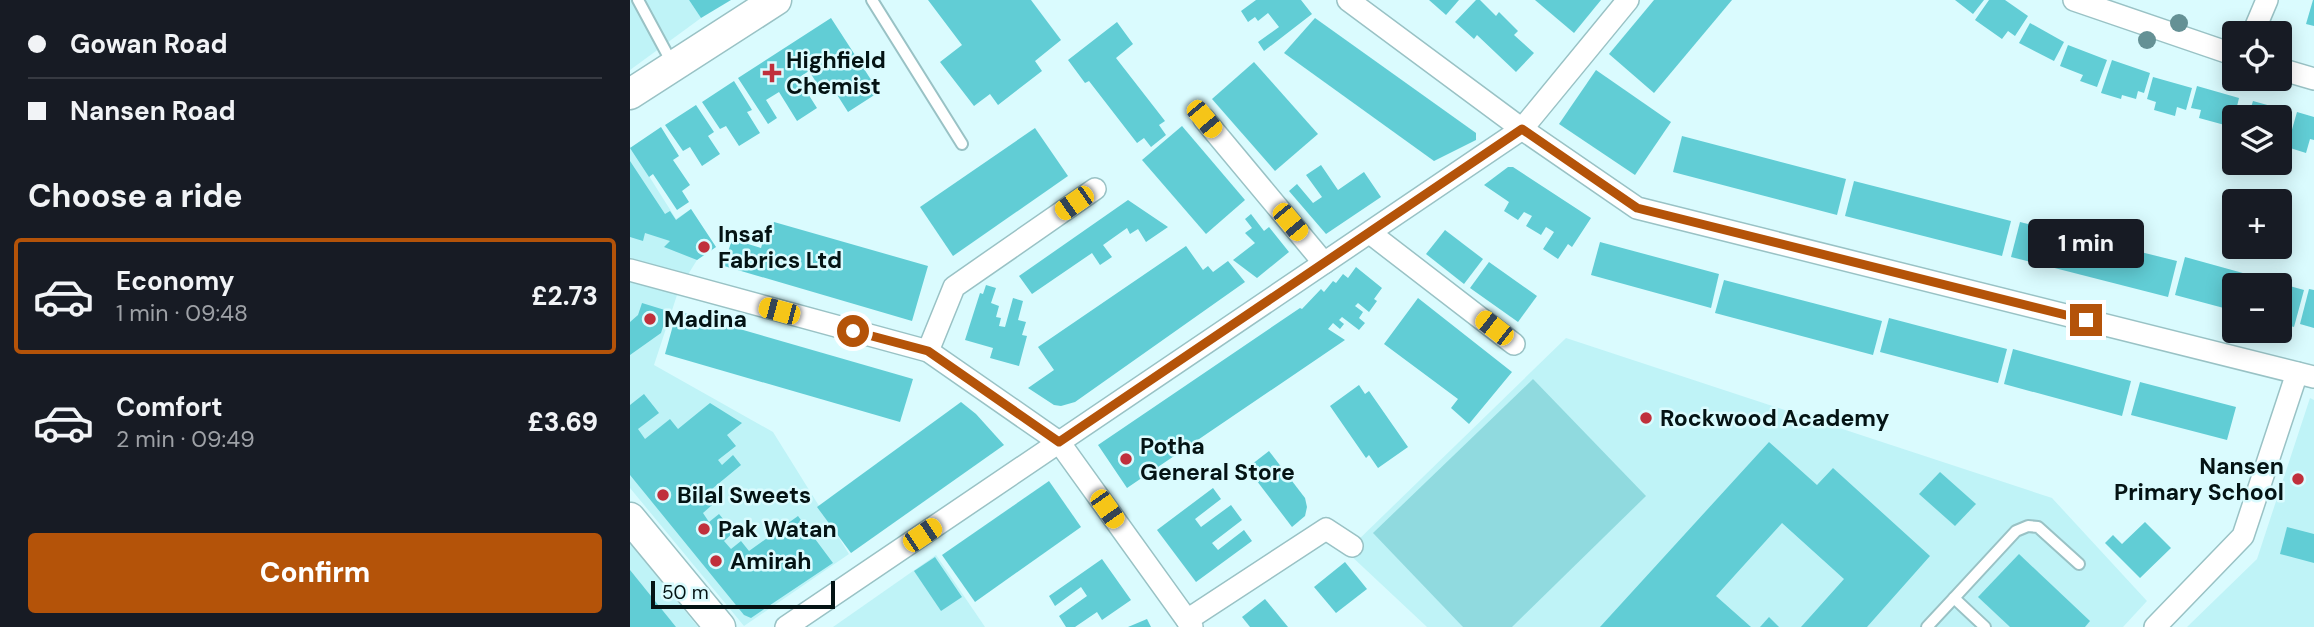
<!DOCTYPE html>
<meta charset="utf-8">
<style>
body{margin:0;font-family:"DM Sans",sans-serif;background:#242831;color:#f1f3f6;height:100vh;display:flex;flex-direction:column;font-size:26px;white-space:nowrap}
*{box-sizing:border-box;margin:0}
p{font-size:23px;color:#9ea1a6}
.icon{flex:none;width:38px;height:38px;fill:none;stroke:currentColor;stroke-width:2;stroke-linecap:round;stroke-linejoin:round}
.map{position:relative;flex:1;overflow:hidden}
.details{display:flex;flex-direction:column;background:#171b24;width:630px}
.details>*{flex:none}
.banner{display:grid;align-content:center;height:154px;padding:0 28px;background:#171b24}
.fabs{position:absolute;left:1592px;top:21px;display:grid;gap:14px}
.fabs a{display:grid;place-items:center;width:70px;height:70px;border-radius:7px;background:#171b24;box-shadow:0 4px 18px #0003;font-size:35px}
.scale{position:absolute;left:21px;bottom:18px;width:184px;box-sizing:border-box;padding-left:7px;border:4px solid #041314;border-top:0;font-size:19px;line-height:24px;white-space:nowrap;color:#041314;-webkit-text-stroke:5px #dafbfe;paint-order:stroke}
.end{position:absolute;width:32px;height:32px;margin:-16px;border:9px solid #b45309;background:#fff;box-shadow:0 0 0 4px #fff}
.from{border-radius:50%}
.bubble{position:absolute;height:49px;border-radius:7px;background:#171b24;box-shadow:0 4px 18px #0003;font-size:23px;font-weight:800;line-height:49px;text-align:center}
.car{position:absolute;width:21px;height:42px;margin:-21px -10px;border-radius:9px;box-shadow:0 0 5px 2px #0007;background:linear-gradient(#f5c518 24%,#345 0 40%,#f5c518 0 76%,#345 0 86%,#f5c518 0)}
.banner b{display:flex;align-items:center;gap:24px;height:66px;font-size:26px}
.banner b+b{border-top:2px solid #363941}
.banner i{width:18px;height:18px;background:#f1f3f6}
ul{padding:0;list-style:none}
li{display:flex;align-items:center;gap:21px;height:116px;margin:0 14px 10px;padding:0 14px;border:4px solid transparent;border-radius:7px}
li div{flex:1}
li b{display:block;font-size:26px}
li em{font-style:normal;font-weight:800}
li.on{border-color:#b45309}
li>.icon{width:63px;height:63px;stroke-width:1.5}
h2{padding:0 28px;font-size:32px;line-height:84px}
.action{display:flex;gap:14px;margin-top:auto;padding:14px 28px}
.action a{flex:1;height:80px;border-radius:7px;background:#b45309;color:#fff;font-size:28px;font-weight:800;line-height:80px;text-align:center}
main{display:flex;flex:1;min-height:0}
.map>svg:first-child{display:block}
.built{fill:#bff3f7}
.green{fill:#90dadf}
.building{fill:#61cdd5}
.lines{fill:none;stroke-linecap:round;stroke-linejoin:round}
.lane-casing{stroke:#99c2c5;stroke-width:14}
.street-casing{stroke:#99c2c5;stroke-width:24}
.secondary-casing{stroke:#99c2c5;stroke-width:33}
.lane{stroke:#fff;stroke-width:10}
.street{stroke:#fff;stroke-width:21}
.secondary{stroke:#fff;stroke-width:30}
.tree{fill:#659195}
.route{stroke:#b45309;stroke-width:9}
.poi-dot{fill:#c0303c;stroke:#dafbfe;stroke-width:2.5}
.labels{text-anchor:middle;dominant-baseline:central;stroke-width:5;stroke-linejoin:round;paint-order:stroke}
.poi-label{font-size:23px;font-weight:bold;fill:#041314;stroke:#dafbfe;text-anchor:start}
</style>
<main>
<section class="details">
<div class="banner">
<b><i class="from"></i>Gowan Road</b>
<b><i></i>Nansen Road</b>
</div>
<h2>Choose a ride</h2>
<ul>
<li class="on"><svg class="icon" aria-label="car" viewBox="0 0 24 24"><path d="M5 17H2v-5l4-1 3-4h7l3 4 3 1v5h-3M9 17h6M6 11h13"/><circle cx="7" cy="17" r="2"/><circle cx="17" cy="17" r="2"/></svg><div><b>Economy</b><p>1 min · 09:48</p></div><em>£2.73</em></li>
<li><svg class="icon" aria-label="car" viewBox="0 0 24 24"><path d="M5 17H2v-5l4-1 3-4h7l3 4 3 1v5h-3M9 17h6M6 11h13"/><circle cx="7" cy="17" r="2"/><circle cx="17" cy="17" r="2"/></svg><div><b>Comfort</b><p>2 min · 09:49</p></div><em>£3.69</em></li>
</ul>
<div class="action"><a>Confirm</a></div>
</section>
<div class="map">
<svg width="1684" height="627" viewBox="0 0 1684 627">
<rect width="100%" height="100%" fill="#dafbfe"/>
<g class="built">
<polygon points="0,0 59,0 71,18 0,70"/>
<polygon points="0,146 46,219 61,209 86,247 67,260 49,289 24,365 143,432 219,554 114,626 0,488"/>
<polygon points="936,338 1422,498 1517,601 1493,627 797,627 718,553 722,546"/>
<polygon points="1680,398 1684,400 1684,627 1557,627 1627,559"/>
<polygon points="0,543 68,627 0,627"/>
<polygon points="306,555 355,627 203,627"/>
</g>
<polygon class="green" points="903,379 1016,496 882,627 833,627 743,533"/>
<g class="building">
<polygon points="59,0 101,0 71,18"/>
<polygon points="298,0 401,0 431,40 405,61 412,71 368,105 360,94 344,106 310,62 332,45"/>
<polygon points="626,0 671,0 682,14 634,51 628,42 649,27 638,13 628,21 625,17 618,22 611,11"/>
<polygon points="799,0 829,0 816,15"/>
<polygon points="846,0 850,0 866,16 869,12 888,31 884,35 904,53 886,72 847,35 844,39 825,22"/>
<polygon points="905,0 971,0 944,33"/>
<polygon points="1024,0 1102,0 1024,93 979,54"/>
<polygon points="1325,0 1354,0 1343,14"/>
<polygon points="1359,0 1375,0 1398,16 1385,36 1378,31 1372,39 1345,20"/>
<polygon points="1683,0 1684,0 1684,26 1676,24"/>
<polygon points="201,18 249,92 218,112 197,79 188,85 179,71 168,78 187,108 167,121 149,92 136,100 147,118 138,124 108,78"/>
<polygon points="685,18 846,133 846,140 804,161 654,53"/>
<polygon points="487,22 503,44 486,58 535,121 529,125 536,135 521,147 514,138 507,143 459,81 455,83 438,60"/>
<polygon points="1400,23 1434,42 1424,61 1389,43"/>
<polygon points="1438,45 1477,60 1467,87 1450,81 1453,75 1430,66"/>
<polygon points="1482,60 1520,73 1514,93 1508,91 1506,99 1492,95 1491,99 1471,93"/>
<polygon points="624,62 688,134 645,171 582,99"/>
<polygon points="966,70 1041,122 1005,175 929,124"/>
<polygon points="1523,77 1562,88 1556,110 1547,107 1545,116 1524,110 1526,102 1517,99"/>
<polygon points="104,81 122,110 117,112 130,133 109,146 96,126 90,129 72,102"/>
<polygon points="1567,86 1609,98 1602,127 1569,118 1571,110 1561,108"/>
<polygon points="1623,101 1662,112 1654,141 1650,140 1650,117 1618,117"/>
<polygon points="66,105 84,132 78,136 90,154 72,166 60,147 53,151 35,125"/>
<polygon points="1667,112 1684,117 1684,140 1680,139 1676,153 1657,147"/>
<polygon points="552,126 615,200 576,234 512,160"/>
<polygon points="31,127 49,156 43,160 60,185 52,191 59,202 47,210 23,174 19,177 0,148"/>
<polygon points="405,128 438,176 323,256 290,207"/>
<polygon points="1052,136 1216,179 1207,215 1043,172"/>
<polygon points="0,161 35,214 40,211 46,220 61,209 86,247 67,260 34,247 40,241 15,233 13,241 0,237"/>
<polygon points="691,165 708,190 734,172 751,197 696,234 659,191 667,184 683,203 692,197 676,175"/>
<polygon points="878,167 883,167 961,218 942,247 938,244 928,259 913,249 924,232 916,227 911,235 896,226 902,216 894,212 888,220 874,211 879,202 854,185"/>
<polygon points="1224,181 1381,221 1372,256 1215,216"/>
<polygon points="498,200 538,227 516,242 508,229 500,234 497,228 473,245 482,257 470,265 462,253 402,294 389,276"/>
<polygon points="621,214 634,231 639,227 659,252 627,278 603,260 625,243 615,233 622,228 615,219"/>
<polygon points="144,222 298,266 282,321 94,266 102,239 131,248 134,238 138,240"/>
<polygon points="1390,222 1547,261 1538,297 1381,257"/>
<polygon points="815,230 853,259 834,284 796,254"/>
<polygon points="970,242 1089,274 1081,308 961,275"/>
<polygon points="556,246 573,270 578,266 583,272 598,261 615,282 445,402 431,406 424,405 398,388 424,370 408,347"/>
<polygon points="1555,257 1674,290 1664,327 1650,323 1650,285 1605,285 1605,311 1545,295"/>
<polygon points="859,262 907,296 888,322 840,288"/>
<polygon points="726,267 752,288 744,299 747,301 739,312 728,303 725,306 733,312 729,318 735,323 729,330 712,317 709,320 714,324 710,329 703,323 698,329 715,340 497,488 468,445 670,308 672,309 691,289 694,292 703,281 706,283 713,274 718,278"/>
<polygon points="1094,280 1252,321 1243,355 1085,313"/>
<polygon points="356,285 366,288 361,303 369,306 366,317 371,318 369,326 375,327 383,298 393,301 388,320 396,322 392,335 397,336 389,366 360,358 363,348 335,340 350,293 353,294"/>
<polygon points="1679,289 1684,290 1684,328 1670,324"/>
<polygon points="788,298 882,372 839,424 821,408 828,399 754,344"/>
<polygon points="12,303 38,311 31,333 0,355 0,322 8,315"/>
<polygon points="47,311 283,379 270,422 35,354"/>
<polygon points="1259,318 1377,349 1368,383 1250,352"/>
<polygon points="1383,349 1501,381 1492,416 1374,384"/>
<polygon points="1510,382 1606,407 1597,440 1501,415"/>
<polygon points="729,385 735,394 739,391 778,447 748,468 739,455 736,458 700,406"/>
<polygon points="14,394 29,413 8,429 15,439 40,419 48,429 80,403 112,423 97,435 106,446 88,460 92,465 103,455 111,465 82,489 90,498 73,513 79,522 89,514 104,532 94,541 101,549 111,541 119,551 168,516 203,563 121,618 114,615 0,475 0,405"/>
<polygon points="331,402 346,414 374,445 221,553 187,507"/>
<polygon points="1139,442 1187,485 1203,468 1300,556 1237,627 1171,627 1214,579 1152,523 1086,596 1121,627 970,627"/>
<polygon points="639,451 675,498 677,507 675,516 662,527 617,468"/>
<polygon points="1310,472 1346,504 1325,526 1289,494"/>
<polygon points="419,481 451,527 345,602 312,555"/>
<polygon points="583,488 591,499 565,519 571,527 601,505 612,520 582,543 588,550 614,530 622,541 566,582 527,530"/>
<polygon points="1515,522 1541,548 1510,578 1475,543 1483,535 1492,544"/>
<polygon points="1657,527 1684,534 1684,563 1650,554"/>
<polygon points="1389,554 1460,621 1455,627 1380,627 1348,597"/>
<polygon points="305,557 332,597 311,611 284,571"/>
<polygon points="472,559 501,600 472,620 467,612 445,627 436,627 429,616 457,596 451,587 425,606 419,596"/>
<polygon points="715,562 737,589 706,613 684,587"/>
<polygon points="0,570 46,627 0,627"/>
<polygon points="635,599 658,627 620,627 612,617"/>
<polygon points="1139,617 1149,627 1130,627"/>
<polygon points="517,619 521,627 498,627"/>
</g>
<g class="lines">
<defs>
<g id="lane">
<polyline points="8,0 42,63"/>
<polyline points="242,0 332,144"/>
<polyline points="1297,627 1324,598"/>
<polyline points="1355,627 1324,598 1386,531 1398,526 1408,527 1449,564"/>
</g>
<g id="street">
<polyline points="718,0 892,129 1007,208 1684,377"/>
<polyline points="1444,0 1605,55"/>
<polyline points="1623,33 1637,0"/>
<polyline points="1650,69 1684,79"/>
<polyline points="574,119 694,263"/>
<polyline points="740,233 884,344"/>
<polyline points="0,270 298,351 429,442 562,627"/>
<polyline points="298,351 324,287 465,189"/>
<polyline points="557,620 696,529 722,546"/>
<polyline points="156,627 892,129 998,0"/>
<polyline points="1525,627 1613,536 1667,373"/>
</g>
<g id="secondary">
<polyline points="0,94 146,0"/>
<polyline points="0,518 90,627"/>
</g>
</defs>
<use href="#lane" class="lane-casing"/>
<use href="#street" class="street-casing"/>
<use href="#secondary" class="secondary-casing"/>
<use href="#lane" class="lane"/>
<use href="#street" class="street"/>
<use href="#secondary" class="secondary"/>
</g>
<g class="tree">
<circle cx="1549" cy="23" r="9"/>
<circle cx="1517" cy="40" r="9"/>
</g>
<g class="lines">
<polyline class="route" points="223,331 298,351 429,442 892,129 1007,208 1456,320"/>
</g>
<g class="poi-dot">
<path d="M138.5 62.5h7v7h7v7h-7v7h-7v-7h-7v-7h7z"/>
<circle cx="74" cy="247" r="7"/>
<circle cx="20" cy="319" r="7"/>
<circle cx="1016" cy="418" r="7"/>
<circle cx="496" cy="459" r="7"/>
<circle cx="1668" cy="479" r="7"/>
<circle cx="33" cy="495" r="7"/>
<circle cx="74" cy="529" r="7"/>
<circle cx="86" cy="561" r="7"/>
</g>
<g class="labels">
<g class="poi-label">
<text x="156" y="60">Highfield<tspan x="156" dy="26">Chemist</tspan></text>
<text x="88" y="234">Insaf<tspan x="88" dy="26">Fabrics Ltd</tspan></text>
<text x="34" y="319">Madina</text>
<text x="1030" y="418">Rockwood Academy</text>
<text x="510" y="446">Potha<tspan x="510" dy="26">General Store</tspan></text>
<text x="1654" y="466" text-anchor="end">Nansen<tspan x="1654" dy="26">Primary School</tspan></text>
<text x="47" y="495">Bilal Sweets</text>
<text x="88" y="529">Pak Watan</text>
<text x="100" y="561">Amirah</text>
</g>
</g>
</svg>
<div class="fabs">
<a><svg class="icon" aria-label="locate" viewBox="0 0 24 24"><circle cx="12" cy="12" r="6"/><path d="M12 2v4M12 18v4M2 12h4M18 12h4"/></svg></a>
<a><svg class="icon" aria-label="layers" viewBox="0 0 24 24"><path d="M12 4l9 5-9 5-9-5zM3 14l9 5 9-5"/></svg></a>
<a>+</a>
<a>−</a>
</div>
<div class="scale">50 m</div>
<i class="end from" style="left:223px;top:331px"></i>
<i class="end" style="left:1456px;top:320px"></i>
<div class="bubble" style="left:1398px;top:219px;width:116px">1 min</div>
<i class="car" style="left:574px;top:119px;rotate:140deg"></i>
<i class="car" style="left:444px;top:203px;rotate:235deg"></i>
<i class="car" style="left:660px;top:222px;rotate:140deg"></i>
<i class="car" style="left:149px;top:311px;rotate:285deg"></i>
<i class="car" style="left:864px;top:328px;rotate:308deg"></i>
<i class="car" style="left:477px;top:509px;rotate:145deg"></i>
<i class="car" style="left:292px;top:535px;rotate:56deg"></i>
</div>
</main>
